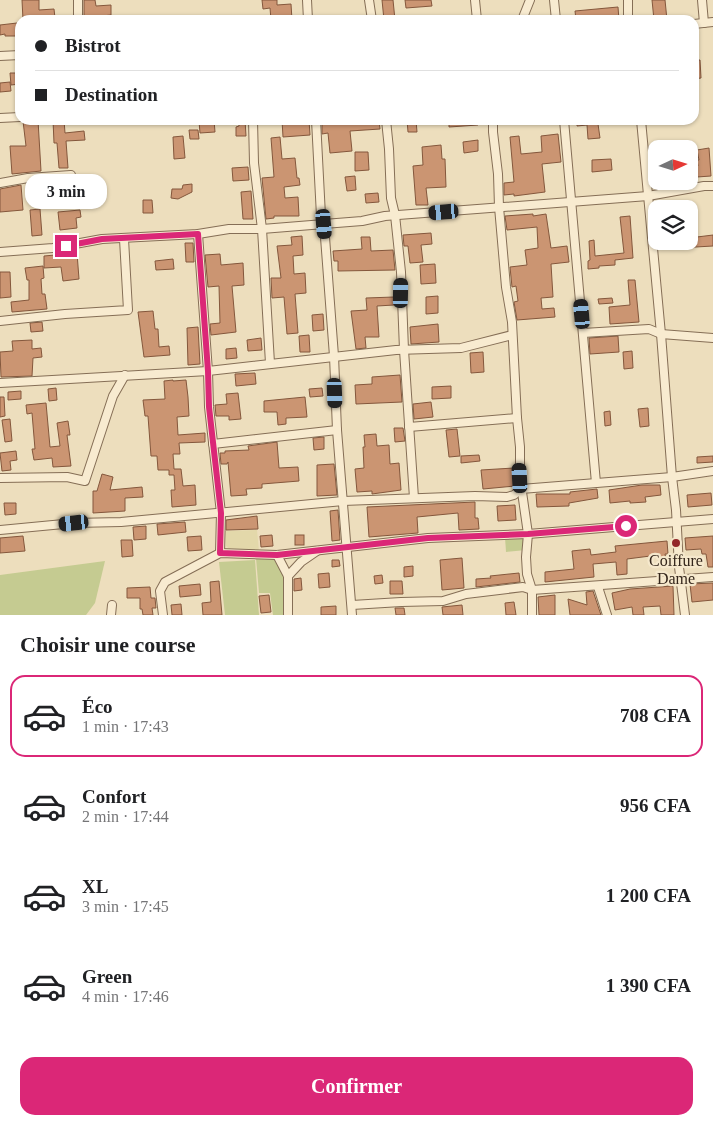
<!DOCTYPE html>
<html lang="fr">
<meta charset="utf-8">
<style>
body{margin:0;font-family:"Times New Roman",serif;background:#f6f6f6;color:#202124;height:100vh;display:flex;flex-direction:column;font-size:19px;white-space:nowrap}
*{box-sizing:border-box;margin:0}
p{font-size:16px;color:#757577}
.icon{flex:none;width:28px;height:28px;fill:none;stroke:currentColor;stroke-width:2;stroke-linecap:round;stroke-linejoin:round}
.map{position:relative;height:615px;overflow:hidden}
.details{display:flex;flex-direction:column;background:#fff;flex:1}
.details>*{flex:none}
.banner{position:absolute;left:15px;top:15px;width:684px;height:110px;border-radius:15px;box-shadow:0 1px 4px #0004;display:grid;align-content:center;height:110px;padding:0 20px;background:#fff}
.needle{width:32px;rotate:86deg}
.fabs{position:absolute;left:648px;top:140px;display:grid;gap:10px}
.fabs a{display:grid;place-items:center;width:50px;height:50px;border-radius:10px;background:#fff;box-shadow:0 1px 4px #0004;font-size:25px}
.end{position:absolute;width:22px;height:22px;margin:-11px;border:6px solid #db2777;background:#fff;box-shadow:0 0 0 2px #fff}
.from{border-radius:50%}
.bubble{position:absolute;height:35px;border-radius:15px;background:#fff;box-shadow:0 1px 4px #0004;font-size:16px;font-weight:800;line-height:35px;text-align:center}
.car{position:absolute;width:15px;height:30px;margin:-15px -8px;border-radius:6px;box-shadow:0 0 4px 1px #0007;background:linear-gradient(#222 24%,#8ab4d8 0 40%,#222 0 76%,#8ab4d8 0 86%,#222 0)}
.banner b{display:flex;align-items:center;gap:18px;height:48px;font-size:19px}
.banner b+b{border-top:1px solid #e0e0e0}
.banner i{width:12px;height:12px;background:#202124}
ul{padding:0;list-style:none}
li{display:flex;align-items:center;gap:15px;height:82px;margin:0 10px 8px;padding:0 10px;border:2px solid transparent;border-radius:15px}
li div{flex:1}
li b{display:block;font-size:19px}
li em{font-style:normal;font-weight:800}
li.active{border-color:#db2777}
li>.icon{width:45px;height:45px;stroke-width:1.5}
h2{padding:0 20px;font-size:22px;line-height:60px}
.action{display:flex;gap:10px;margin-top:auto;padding:10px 20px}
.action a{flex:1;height:58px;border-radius:15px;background:#db2777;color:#fff;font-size:20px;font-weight:800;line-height:58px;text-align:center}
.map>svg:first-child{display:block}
.farmland{fill:#e3d8aa}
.green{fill:#c5cb91}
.building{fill:#cb9572;stroke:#84573c}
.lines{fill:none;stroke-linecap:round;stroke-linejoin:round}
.street-casing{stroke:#856e56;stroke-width:10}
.street{stroke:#f8ebd0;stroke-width:8}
.route{stroke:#db2777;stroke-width:6}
.poi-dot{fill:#93272a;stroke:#f5e8cc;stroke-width:2}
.labels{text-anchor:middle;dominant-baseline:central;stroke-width:4.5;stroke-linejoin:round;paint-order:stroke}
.poi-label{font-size:16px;fill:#34261b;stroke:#f5e8cc}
</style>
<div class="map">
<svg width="713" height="615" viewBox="0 0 713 615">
<rect width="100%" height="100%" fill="#eddebd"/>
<polygon class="farmland" points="257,530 259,551 233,552 226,546 225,531"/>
<g class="green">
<polygon points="525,535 526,550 506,552 505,537"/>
<polygon points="273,556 276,563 286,561 291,615 273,615 270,593 259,593 256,558"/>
<polygon points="255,560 259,615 225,615 219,562"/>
<polygon points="105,561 95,603 86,615 0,615 0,575"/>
</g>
<g class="building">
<polygon points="22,0 39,0 39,10 54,9 55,18 23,20"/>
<polygon points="84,0 95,0 96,6 111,5 111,15 84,18"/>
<polygon points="262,0 277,0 277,5 291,4 292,20 271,20 270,8 263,9"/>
<polygon points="382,0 393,0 395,20 384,20"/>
<polygon points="405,0 431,0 432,6 406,8"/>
<polygon points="652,0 665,0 667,20 654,20"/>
<polygon points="618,7 619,20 576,20 575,11"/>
<polygon points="17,23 18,36 5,36 5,34 0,35 0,25"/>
<polygon points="694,60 700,60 701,78 694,79"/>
<polygon points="10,73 20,73 20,84 11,85"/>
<polygon points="10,82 11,91 0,92 0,83"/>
<polygon points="25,120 38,120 41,171 12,174 10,146 26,146 23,121"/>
<polygon points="53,120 64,120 65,133 84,131 85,140 66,141 68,168 59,168 57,143 54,143"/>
<polygon points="214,120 215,132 200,133 199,121"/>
<polygon points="239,120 245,120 246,136 236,136 236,127 239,126"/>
<polygon points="282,120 309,120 310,135 283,137"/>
<polygon points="322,120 379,120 380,129 350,131 352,151 330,153 328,133 322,134"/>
<polygon points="407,120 416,120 417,132 408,132"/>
<polygon points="449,120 478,120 478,125 449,127"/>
<polygon points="600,120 600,124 598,124 600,138 588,139 587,125 577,126 577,121"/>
<polygon points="189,130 198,130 199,139 190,139"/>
<polygon points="558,134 561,162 542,164 545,192 514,196 514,194 504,195 504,183 514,182 510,137 519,136 521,154 542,152 541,136"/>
<polygon points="183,136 185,158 174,159 173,137"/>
<polygon points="280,137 282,159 295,158 297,178 299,178 300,185 284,187 285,198 298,197 299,216 274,216 274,218 266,219 262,178 274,177 271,138"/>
<polygon points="478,140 478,151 464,153 463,142"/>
<polygon points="441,145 442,159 445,159 446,187 426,188 428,205 416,205 413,166 423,165 422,147"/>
<polygon points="709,148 711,176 697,177 696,167 698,166 697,160 699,160 697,150"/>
<polygon points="355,152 368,152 369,170 355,171"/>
<polygon points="611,159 612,170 592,172 592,160"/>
<polygon points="248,167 249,180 233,181 232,168"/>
<polygon points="355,176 356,190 347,191 345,177"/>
<polygon points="60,181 61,208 56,208 55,193 40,195 39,183"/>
<polygon points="192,184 192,192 178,199 171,198 172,189 182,189 183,185"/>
<polygon points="21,185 23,210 0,212 0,189"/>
<polygon points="251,191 253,219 243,219 241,192"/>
<polygon points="378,193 379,202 366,203 365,194"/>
<polygon points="143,200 152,200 153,213 143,213"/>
<polygon points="40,209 42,235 32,236 30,210"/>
<polygon points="80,210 81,217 76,218 77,228 60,230 58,212"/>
<polygon points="533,214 533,216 546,214 551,248 567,246 569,262 551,264 553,297 541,298 542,309 554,308 555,317 517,320 514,302 518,301 516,286 512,287 510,267 527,265 525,250 538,248 537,227 507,230 505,216"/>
<polygon points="630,216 633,258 615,260 615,265 599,266 599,268 588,269 588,261 590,260 589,241 594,240 595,256 624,253 620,217"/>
<polygon points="431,233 432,244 421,245 423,262 410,263 408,246 404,246 403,235"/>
<polygon points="713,235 713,246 661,249 661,241 689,241 689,238"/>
<polygon points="302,236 303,255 293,256 294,274 305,273 306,293 295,294 298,333 287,334 284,297 272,298 271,278 281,278 277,246 292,245 291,237"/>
<polygon points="361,237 370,237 371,251 393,250 395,270 338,271 338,261 334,261 333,251 362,249"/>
<polygon points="185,243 193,243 194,262 186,262"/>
<polygon points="77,253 79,279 63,281 61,267 44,268 44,256"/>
<polygon points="220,254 221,265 243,263 244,285 232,286 236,332 211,335 210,324 220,323 219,286 208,287 205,255"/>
<polygon points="173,259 174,269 156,270 155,261"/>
<polygon points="435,264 436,283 421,284 420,265"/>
<polygon points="43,266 44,278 41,279 42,294 45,294 47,309 12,312 11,302 29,300 29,280 27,280 25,268"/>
<polygon points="0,272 10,272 11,297 0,298"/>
<polygon points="628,280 635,280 639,322 610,324 609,307 630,305"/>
<polygon points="438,296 438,313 426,314 426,297"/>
<polygon points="394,297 394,305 377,306 379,337 365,337 366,348 356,349 351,311 367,310 366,298"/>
<polygon points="612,298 613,303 599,304 598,299"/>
<polygon points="153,311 155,329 158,329 159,347 169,346 170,355 144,357 138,312"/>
<polygon points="323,314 324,330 313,331 312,315"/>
<polygon points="42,322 43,331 31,332 30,323"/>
<polygon points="438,324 439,342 411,344 410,327"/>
<polygon points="198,327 200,364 188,365 187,328"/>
<polygon points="309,335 310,352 300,352 299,336"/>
<polygon points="618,336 619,352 590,354 589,338"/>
<polygon points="261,338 262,350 248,351 247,340"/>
<polygon points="32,340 32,349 41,348 42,357 33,358 32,376 1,377 0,352 13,351 12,341"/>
<polygon points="236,348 237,358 226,359 226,349"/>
<polygon points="632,351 633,368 624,369 623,352"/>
<polygon points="483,352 484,372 471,373 470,353"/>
<polygon points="255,373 256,384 236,386 235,374"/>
<polygon points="400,375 402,402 356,404 355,385 372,384 372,377"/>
<polygon points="173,380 173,381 186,380 188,397 189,416 177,417 178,435 205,433 205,442 179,443 180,454 173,454 174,469 181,469 183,486 195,485 196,505 172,507 171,490 175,490 174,475 169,475 169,470 158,470 157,456 151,456 148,416 145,416 143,400 165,399 164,381"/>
<polygon points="451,386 451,398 432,399 432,387"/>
<polygon points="56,388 57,400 49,401 48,389"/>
<polygon points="322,388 323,396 310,397 309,389"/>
<polygon points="21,391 21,399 8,400 8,392"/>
<polygon points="238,393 241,419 229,420 229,416 216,416 215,405 227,404 226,394"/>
<polygon points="0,397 4,397 5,416 0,417"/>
<polygon points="305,397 307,417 286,418 286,424 278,425 277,412 264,412 264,401"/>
<polygon points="431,402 433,417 414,419 413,404"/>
<polygon points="46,403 50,447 60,446 57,423 68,421 70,435 67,435 71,466 53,467 52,458 34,460 32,449 35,449 32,413 27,414 26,405"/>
<polygon points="648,408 649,426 640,427 638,409"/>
<polygon points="610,411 611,425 605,426 604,412"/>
<polygon points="10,419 12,441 5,442 2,420"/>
<polygon points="394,428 403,428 405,441 395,442"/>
<polygon points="457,429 460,456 449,457 446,430"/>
<polygon points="376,434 377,446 389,445 390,464 399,463 401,490 372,494 372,491 357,492 355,469 364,468 363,447 365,447 364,435"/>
<polygon points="324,437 324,449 314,450 313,438"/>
<polygon points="277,442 279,468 298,467 299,481 262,484 262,488 246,489 247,495 231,496 228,462 227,464 221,464 220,453 225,453 225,451 249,450 248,446"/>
<polygon points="16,451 17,460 10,461 11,470 2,471 0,453"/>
<polygon points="479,455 480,461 461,463 461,456"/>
<polygon points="713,456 713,462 697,463 697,457"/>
<polygon points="334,464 337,495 317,496 317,465"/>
<polygon points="514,468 515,486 483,489 481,470"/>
<polygon points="102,474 113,477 110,490 142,487 143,497 125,498 125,511 93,513 93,491 97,491"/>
<polygon points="642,485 660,485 661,495 645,497 646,502 630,503 630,501 610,503 609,490"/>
<polygon points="597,489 598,498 569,503 569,506 537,507 536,494 570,494 570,492"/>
<polygon points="711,493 712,505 688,507 687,495"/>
<polygon points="475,502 475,518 478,518 479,529 459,530 458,513 417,517 418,533 369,537 367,507"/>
<polygon points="4,503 16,503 16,514 5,515"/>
<polygon points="515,505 516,520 498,521 497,506"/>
<polygon points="338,510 340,540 332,541 330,511"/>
<polygon points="257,516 258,529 226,530 226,520"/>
<polygon points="185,522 186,532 158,535 157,524"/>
<polygon points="146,526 146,539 134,540 133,527"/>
<polygon points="272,535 273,546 261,547 260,536"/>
<rect x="295" y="535" width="9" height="10"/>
<polygon points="23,536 25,551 0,553 0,538"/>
<polygon points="201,536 202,550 188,551 187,537"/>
<polygon points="713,536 713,567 708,567 706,554 702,554 701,549 686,550 685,538"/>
<polygon points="121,540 132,540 133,556 122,557"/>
<polygon points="667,541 668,554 665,554 666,559 659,560 658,555 627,559 627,574 617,575 616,562 593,564 594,577 545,582 545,572 574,569 572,551 590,549 591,555 616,552 615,546"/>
<polygon points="462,558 464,588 442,590 440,560"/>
<polygon points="332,560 339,560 340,566 332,567"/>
<polygon points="413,566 413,576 404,577 404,567"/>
<polygon points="329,573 330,587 319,588 318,574"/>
<polygon points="519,573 520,582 476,587 476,579 491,578 490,576"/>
<polygon points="382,575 383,583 375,584 374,576"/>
<polygon points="301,578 302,590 294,591 294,579"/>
<polygon points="219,581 222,615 203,615 202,603 211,602 210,582"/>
<polygon points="390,581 402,581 403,594 390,594"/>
<polygon points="713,583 713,600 692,602 690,584"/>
<polygon points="200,584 201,595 180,597 179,586"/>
<polygon points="673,586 674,615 661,615 660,606 643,607 644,615 633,615 632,607 615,610 612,593 630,589"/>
<polygon points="150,587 151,598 155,598 156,608 152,608 153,615 143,615 142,609 140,609 140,598 127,598 127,588"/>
<polygon points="593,591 601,615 570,615 568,599 587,605 586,592"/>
<polygon points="269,595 271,612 261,613 259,596"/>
<polygon points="555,595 555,615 539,615 538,597"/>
<polygon points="514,602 516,615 506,615 505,603"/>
<polygon points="181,604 182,615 172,615 171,605"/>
<polygon points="462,605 463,615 443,615 442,607"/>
<polygon points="336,606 336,615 321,615 321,607"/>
<polygon points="395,608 404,608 405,615 396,615"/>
</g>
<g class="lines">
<defs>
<g id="street">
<polyline points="78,0 78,20"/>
<polyline points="307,0 308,20"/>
<polyline points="369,0 372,20"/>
<polyline points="475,0 477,20"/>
<polyline points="554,0 556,20"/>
<polyline points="702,0 704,23"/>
<polyline points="522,20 530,0"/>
<polyline points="628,20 628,0"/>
<polyline points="694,24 713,22"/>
<polyline points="0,56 20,55"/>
<polyline points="0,118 20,117"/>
<polyline points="253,120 254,163 262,229 270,363"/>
<polyline points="316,120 321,216 324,224 334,356 337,430 352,615"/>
<polyline points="386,120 389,149 391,198 395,215 401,272 404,350 414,498"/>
<polyline points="493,120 493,132 498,174 499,207 506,287 512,322 517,418 520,447 520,478 528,534 526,557 527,574 532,590 532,615"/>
<polyline points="564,120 596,483"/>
<polyline points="641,120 661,334 672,477 676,510 679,567 685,615"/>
<polyline points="0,183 28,178 71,175"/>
<polyline points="198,234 208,371 209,407 221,513 220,553"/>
<polyline points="0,252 53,248 102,239 198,234 229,229 262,229 324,224 362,221 385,216 648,196 704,186 713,186"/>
<polyline points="0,321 65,314 128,310 124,239"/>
<polyline points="583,333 649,329 661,334 713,338"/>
<polyline points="0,383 208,371 396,350 461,348 512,335"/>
<polyline points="409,427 517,418"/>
<polyline points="213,444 337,430"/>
<polyline points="0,478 67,477 85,481 113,396 125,375"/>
<polyline points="0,530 74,523 121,522 343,501 475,496 507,497 514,495 521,489 672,477 713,471"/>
<polyline points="277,555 288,576 288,615"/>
<polyline points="288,576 301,562 317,551"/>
<polyline points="598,587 607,615"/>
<polyline points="352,605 401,602 443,601 466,594 523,587 532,590 713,577"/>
<polyline points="111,615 112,605"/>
<polyline points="163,615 160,591 165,582 220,553 277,555 428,538 528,534 713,519"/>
</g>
</defs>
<use href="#street" class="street-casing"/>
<use href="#street" class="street"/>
</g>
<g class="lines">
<polyline class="route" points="66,246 102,239 198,234 208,371 209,407 221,513 220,553 277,555 428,538 528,534 626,526"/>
</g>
<circle class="poi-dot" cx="676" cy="543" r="5"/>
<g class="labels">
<g class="poi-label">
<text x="676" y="560">Coiffure<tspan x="676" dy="18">Dame</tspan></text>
</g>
</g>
</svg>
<div class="fabs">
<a><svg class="needle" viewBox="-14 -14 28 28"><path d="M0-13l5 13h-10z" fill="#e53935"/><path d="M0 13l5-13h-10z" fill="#757577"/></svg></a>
<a><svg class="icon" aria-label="layers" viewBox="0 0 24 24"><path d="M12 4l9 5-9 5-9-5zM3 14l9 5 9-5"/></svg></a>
</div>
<i class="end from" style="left:626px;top:526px"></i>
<i class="end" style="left:66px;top:246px"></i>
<div class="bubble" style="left:25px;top:174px;width:82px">3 min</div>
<i class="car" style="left:444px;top:212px;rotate:265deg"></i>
<i class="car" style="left:324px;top:224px;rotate:175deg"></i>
<i class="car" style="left:401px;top:293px;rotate:1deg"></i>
<i class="car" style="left:582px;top:314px;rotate:355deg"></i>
<i class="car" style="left:335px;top:393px;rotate:178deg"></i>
<i class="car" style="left:520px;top:478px;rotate:357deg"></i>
<i class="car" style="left:74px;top:523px;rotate:264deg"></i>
<div class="banner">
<b><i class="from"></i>Bistrot</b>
<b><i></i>Destination</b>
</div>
</div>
<section class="details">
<h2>Choisir une course</h2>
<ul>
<li class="active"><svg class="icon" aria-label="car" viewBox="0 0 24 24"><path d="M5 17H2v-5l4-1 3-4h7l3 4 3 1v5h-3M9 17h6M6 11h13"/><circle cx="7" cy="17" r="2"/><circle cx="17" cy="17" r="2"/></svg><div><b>Éco</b><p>1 min · 17:43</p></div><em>708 CFA</em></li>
<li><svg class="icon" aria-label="car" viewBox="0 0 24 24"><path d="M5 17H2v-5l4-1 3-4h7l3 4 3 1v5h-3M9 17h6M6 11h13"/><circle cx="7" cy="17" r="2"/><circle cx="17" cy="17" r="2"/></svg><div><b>Confort</b><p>2 min · 17:44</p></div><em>956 CFA</em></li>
<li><svg class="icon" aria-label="car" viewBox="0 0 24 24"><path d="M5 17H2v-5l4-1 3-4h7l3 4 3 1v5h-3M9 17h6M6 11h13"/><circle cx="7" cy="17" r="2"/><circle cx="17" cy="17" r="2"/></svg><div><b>XL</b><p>3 min · 17:45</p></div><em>1 200 CFA</em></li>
<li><svg class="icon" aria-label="car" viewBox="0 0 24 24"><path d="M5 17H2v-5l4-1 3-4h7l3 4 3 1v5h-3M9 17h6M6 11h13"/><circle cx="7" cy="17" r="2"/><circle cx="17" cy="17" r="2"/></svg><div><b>Green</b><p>4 min · 17:46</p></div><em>1 390 CFA</em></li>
</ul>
<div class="action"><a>Confirmer</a></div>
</section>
